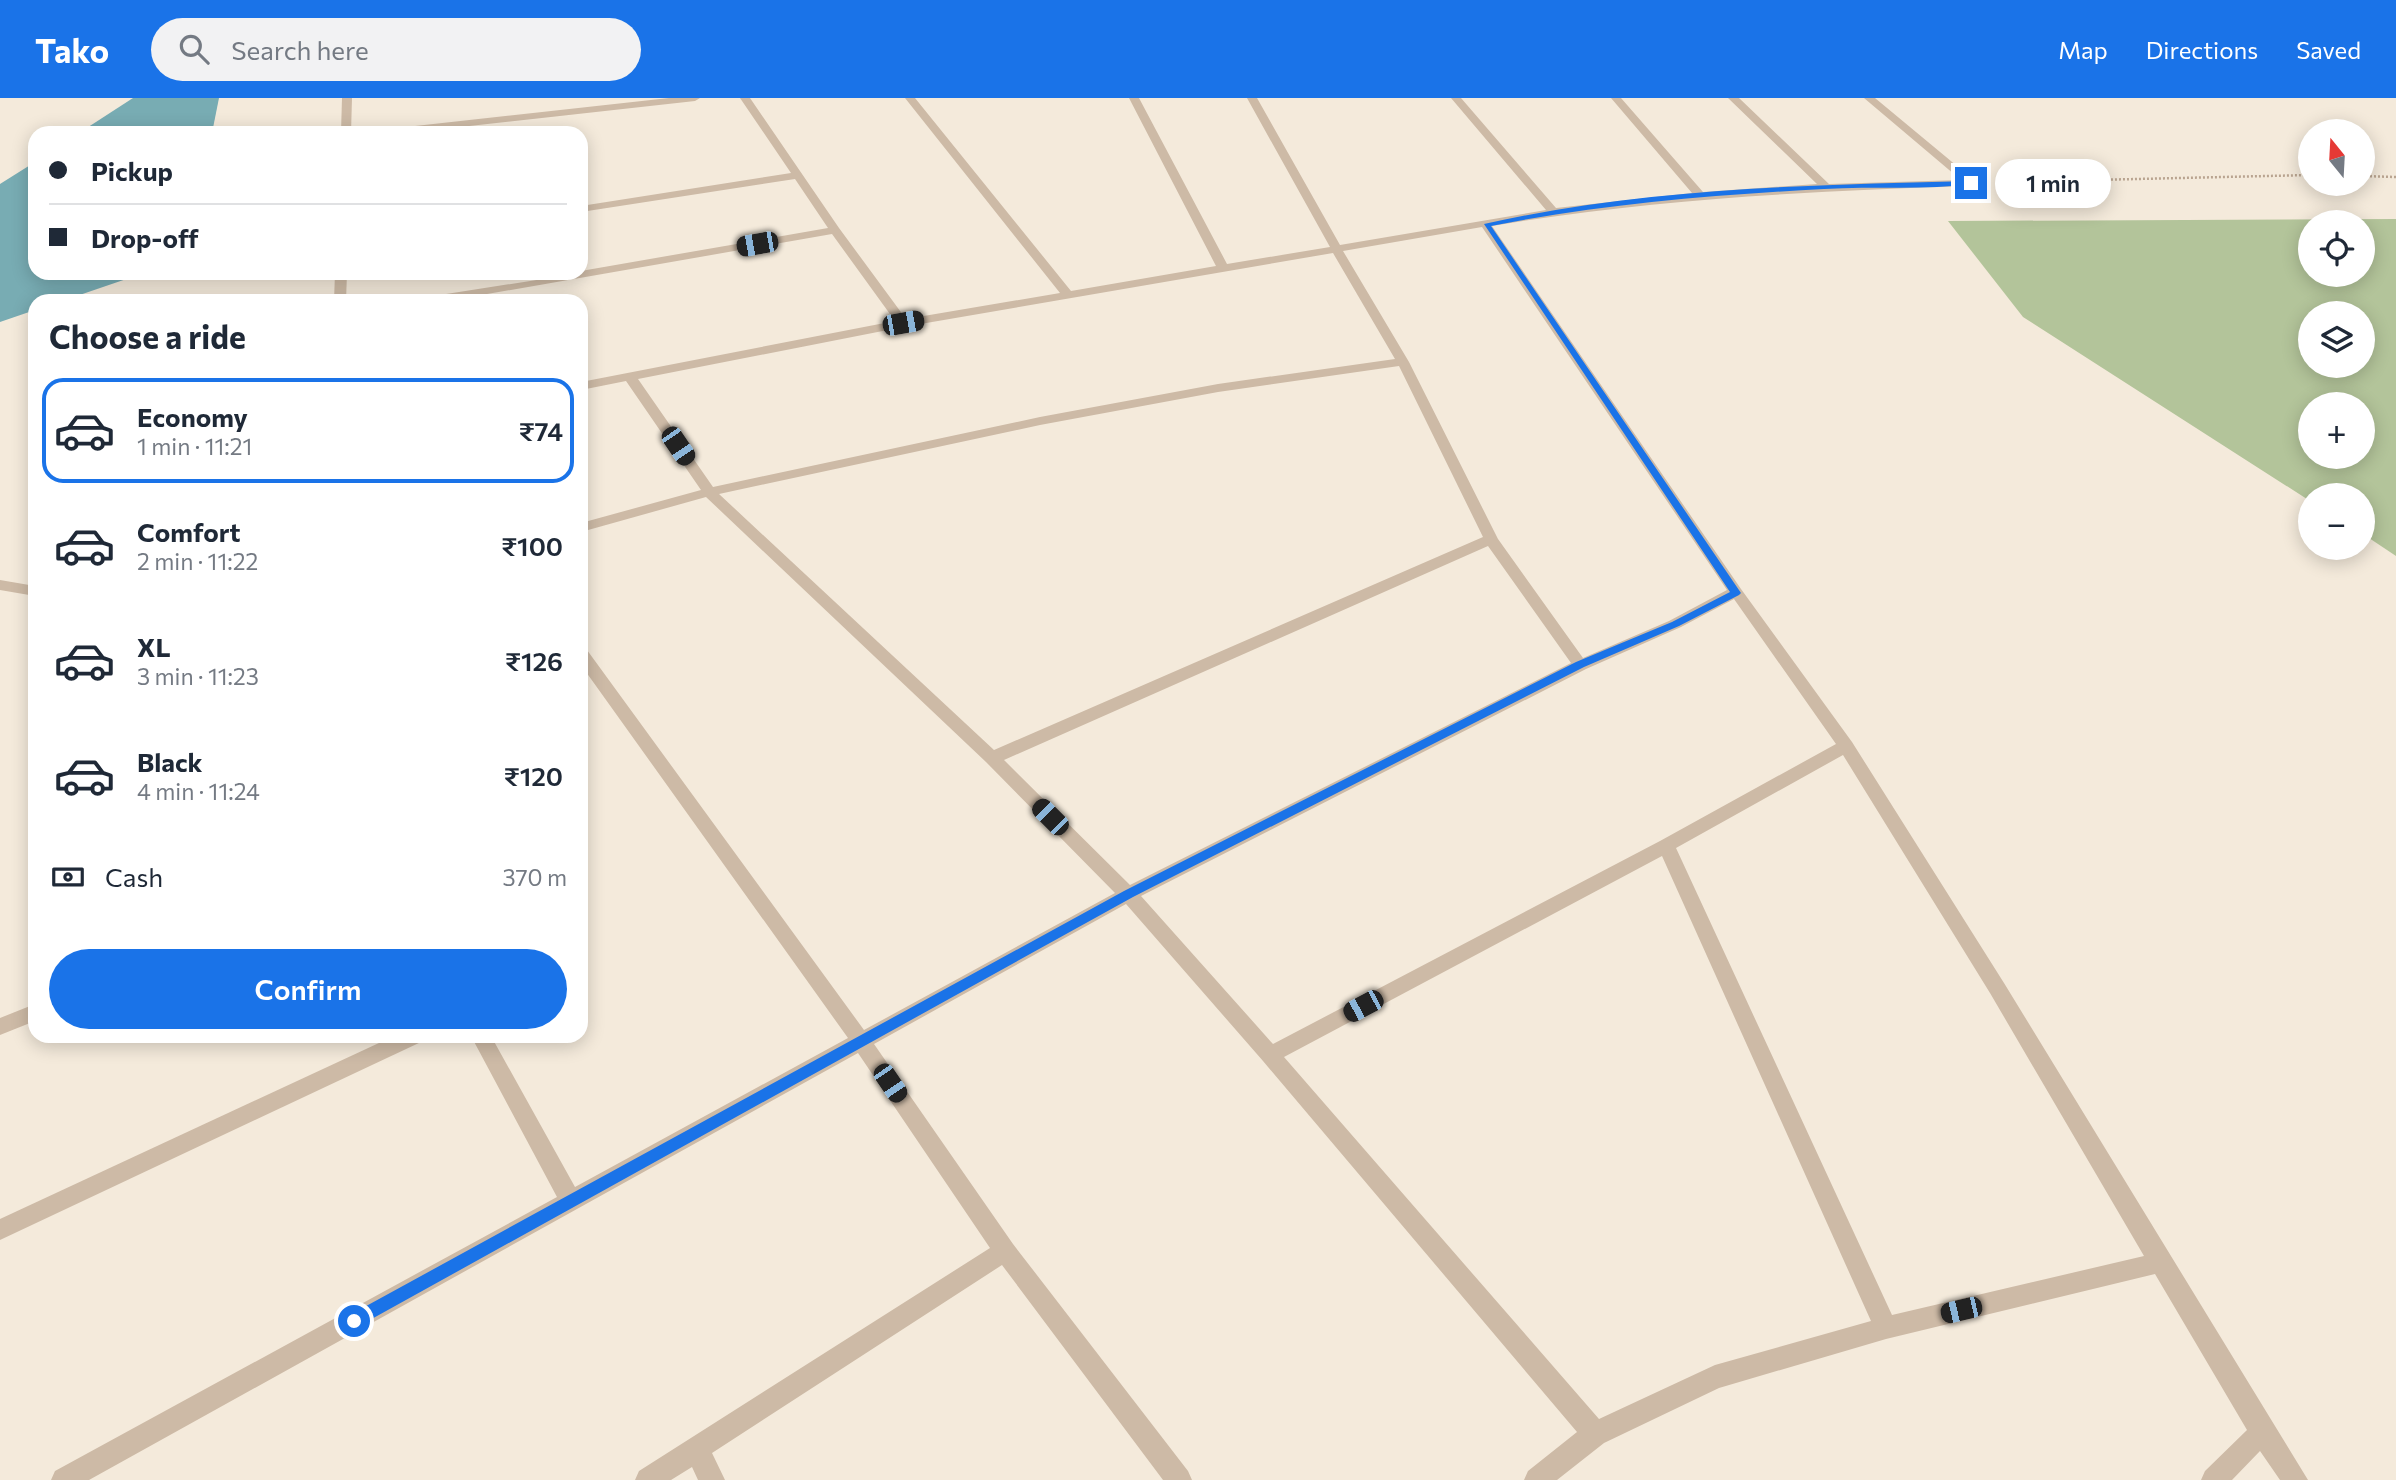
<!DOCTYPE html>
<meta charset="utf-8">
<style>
body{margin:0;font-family:Commissioner,sans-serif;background:#f2f2f3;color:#1f2937;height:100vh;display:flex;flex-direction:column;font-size:26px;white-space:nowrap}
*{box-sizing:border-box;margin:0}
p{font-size:23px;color:#747a83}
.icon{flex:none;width:38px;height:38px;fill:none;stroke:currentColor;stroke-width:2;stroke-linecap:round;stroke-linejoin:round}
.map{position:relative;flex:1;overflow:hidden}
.side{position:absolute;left:28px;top:196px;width:560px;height:749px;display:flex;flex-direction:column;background:#fff;border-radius:21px;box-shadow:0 4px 18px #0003}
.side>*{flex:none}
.hud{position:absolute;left:28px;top:28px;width:560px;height:154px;border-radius:21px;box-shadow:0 4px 18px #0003;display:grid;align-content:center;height:154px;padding:0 21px;background:#fff}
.needle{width:46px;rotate:342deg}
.fabs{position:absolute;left:2298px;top:21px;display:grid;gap:14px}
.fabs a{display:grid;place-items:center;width:77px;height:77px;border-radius:50%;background:#fff;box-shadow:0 4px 18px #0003;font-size:35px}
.end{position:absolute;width:32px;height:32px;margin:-16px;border:9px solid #1a73e8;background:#fff;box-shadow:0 0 0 4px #fff}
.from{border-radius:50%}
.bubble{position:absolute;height:49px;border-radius:24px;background:#fff;box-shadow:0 4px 18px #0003;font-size:23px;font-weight:600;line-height:49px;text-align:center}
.car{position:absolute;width:21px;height:42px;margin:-21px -10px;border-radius:9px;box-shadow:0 0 5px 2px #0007;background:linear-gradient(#222 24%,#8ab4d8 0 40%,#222 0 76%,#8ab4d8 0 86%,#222 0)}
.hud b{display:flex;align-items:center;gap:24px;height:66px;font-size:26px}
.hud b+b{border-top:2px solid #e0e1e3}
.hud i{width:18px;height:18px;background:#1f2937}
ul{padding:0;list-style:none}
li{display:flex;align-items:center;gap:21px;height:105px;margin:0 14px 10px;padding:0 7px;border:4px solid transparent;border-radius:21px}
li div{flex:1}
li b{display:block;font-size:26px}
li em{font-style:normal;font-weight:600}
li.current{border-color:#1a73e8}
li>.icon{width:63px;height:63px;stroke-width:1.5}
h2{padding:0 21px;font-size:32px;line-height:84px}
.pay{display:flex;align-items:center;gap:18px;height:77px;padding:0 21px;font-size:26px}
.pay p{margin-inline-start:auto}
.primary-button{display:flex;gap:14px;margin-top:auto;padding:14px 21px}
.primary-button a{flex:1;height:80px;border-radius:42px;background:#1a73e8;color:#fff;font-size:28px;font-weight:600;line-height:80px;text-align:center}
header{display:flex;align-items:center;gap:42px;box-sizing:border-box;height:98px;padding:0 35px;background:#1a73e8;color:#fff}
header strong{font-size:33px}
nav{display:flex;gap:38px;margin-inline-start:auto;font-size:24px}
.search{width:490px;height:63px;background:#f2f2f3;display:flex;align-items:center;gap:18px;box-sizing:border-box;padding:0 24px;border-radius:38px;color:#747a83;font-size:26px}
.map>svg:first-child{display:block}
.green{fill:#b3c49a;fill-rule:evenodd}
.water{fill:#78acb3}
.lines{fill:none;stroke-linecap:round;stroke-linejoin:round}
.path{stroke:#b9a490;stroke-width:2.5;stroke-dasharray:2 2;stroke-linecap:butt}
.minor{fill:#cdbaa6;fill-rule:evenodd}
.route{fill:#1a73e8}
</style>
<header>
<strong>Tako</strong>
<div class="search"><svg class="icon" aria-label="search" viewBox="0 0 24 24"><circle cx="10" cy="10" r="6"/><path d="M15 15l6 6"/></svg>Search here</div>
<nav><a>Map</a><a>Directions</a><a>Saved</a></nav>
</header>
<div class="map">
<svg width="2396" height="1382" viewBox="0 0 2396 1382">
<rect width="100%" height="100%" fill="#f4eadb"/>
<path class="green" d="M2396,121V458L2363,436L2362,397H2310V403L2023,219L1948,123ZM2310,124H2362V177H2310ZM2310,215H2362V268H2310ZM2310,306H2362V359H2310Z"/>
<g class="water">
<polygon points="133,0 219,0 212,35 79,35"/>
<polygon points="35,64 35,175 144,175 62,203 35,203 35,212 0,224 0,86"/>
</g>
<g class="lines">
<g class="path">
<polyline points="2362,78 2396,79"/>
<polyline points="2007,84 2310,77"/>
</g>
<g class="minor">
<polygon points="342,0 352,0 351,35 341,35"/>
<polygon points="669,0 700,0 695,3 406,35 374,35 379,32"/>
<path d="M740,0H750L839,130L906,221L1060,195L905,0H915L1071,193L1216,168L1129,0H1139L1227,166L1330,149L1247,0H1257L1340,147L1546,112L1451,0H1461L1556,110L1692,95L1611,0H1621L1703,94L1817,86L1728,0H1739L1829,86L1961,82L1864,0H1875L1975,83V87L1971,88C1810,93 1651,101 1492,128L1741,491L1852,644L2004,885L2308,1382H2280L2260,1353L2232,1382H2201L2205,1373L2247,1332L2155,1176L1886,1241L1719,1290L1604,1345L1557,1382H1524L1528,1373L1577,1334L1263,963L1126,806L874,946L1013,1146L1188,1373L1192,1382H1163L1002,1167L712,1355L725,1382H698L692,1369L671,1382H635L639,1373L990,1150L858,955L89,1382H51L55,1373L557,1099L471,938H491L575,1089L848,940L581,567V551L587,552L864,932L1115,795L986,664L706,399L581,434V425L701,392L626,283L581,292V284L895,223L832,136L447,203H421L427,199L581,175V173L828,130L795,81L581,114V108L791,75ZM1482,129L1727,492L1669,523L1583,560L1498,441L1409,264L1343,153ZM1333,155L1395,261L1218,286L1040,319L713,389L638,281L903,229ZM1399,268L1483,439L994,652L719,396L1040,327L1218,294ZM1488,448L1571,565L1130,787L1004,662ZM1734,501L1836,646L1660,743L1273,946L1141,798L1586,571L1681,529ZM1843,657L1990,895L2144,1158L1892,1217L1676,750ZM1662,758L1871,1223L1715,1267L1599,1321L1284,959Z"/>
<polygon points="335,175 347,175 346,203 334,203"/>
<polygon points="0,482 35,488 35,498 0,492"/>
<polygon points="35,906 35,923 0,937 0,920"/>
<polygon points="394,938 424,938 421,944 0,1142 0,1121"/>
</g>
</g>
<path class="route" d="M1971,83L1974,86C1925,92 1874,88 1824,91C1713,97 1601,106 1491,128L1741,495L1739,497L1679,528L1584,569L1133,799L359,1228L354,1230L348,1228L346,1223L348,1218L1124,793L1576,564L1672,524L1730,494L1484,126C1643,90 1809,87 1971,83Z"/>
</svg>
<div class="fabs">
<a><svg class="needle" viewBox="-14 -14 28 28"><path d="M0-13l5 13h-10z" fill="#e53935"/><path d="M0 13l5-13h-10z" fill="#747a83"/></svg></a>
<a><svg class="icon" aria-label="locate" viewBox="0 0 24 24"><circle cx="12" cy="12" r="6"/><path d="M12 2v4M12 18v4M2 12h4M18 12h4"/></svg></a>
<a><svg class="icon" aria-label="layers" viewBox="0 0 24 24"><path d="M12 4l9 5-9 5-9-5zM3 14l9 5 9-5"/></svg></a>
<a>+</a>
<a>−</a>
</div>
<i class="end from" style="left:354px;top:1223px"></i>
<i class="end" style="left:1971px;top:85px"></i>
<div class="bubble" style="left:1995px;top:61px;width:116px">1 min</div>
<i class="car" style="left:757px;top:146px;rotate:260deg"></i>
<i class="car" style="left:903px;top:225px;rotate:80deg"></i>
<i class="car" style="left:678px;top:348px;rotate:146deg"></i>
<i class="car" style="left:1050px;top:719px;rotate:315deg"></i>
<i class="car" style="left:1363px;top:908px;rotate:242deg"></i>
<i class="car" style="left:890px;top:985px;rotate:146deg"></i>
<i class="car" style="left:1961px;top:1212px;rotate:257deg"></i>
<div class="hud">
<b><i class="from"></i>Pickup</b>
<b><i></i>Drop-off</b>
</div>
<section class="side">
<h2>Choose a ride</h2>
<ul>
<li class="current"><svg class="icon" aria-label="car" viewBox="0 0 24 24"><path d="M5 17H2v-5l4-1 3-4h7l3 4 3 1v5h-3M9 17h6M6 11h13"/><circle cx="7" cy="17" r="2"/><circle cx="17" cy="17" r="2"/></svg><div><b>Economy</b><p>1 min · 11:21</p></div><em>₹74</em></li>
<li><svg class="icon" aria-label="car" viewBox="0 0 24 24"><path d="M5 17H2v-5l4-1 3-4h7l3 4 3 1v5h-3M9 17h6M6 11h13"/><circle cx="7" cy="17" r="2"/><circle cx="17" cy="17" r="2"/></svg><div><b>Comfort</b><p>2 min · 11:22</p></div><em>₹100</em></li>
<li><svg class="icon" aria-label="car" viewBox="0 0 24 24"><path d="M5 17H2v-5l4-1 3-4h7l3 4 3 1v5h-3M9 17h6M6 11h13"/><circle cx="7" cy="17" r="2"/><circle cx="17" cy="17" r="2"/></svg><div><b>XL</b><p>3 min · 11:23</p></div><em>₹126</em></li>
<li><svg class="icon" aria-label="car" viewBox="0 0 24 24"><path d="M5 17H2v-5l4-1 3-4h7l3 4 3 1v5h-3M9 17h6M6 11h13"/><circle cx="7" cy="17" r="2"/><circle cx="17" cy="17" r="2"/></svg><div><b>Black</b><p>4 min · 11:24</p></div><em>₹120</em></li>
</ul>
<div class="pay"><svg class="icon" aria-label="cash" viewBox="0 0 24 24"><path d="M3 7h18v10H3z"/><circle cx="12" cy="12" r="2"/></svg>Cash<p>370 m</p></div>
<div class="primary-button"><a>Confirm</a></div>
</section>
</div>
